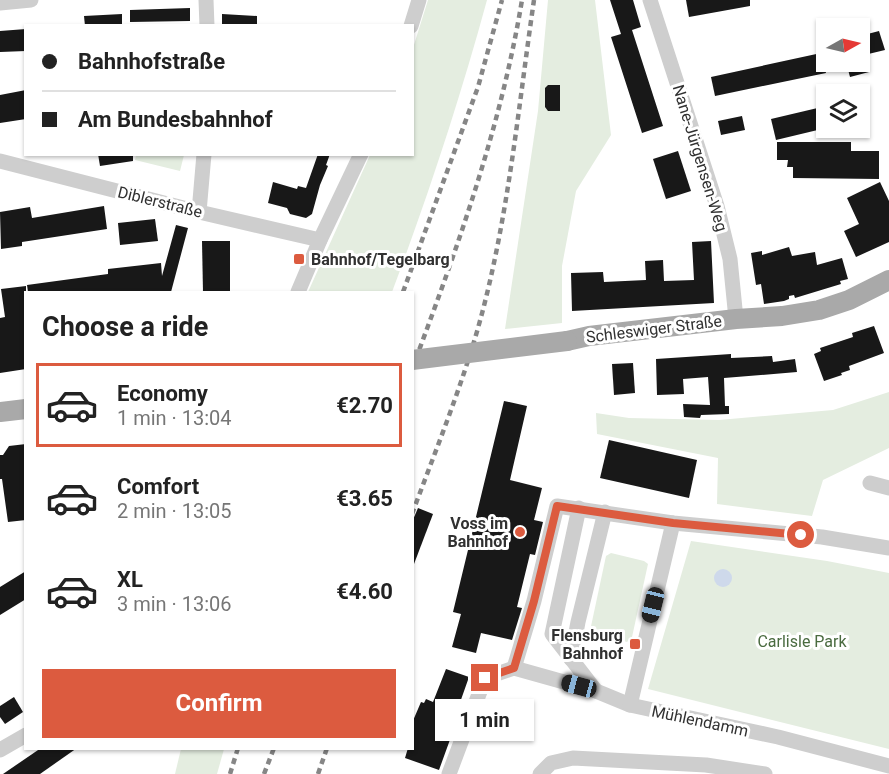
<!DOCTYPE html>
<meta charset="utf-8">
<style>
body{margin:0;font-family:Roboto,sans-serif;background:#f2f2f2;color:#222;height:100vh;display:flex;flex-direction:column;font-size:22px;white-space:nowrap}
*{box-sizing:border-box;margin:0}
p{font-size:20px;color:#767676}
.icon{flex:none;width:33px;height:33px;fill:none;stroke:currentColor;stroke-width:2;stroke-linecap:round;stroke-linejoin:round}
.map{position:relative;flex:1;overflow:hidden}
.drawer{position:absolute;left:24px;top:291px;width:390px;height:459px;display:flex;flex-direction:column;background:#fff;border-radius:0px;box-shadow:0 2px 4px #0004}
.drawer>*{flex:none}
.banner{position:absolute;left:24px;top:24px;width:390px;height:132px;border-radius:0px;box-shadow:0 2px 4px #0004;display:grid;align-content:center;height:132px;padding:0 18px;background:#fff}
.needle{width:39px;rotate:82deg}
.tools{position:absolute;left:816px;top:18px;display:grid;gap:12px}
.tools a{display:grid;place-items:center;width:54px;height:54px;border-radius:0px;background:#fff;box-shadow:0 2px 4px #0004;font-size:30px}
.end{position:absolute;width:27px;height:27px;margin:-14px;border:8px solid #dc5b3f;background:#fff;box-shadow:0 0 0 3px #fff}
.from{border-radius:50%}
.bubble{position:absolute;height:42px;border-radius:0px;background:#fff;box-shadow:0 2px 4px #0004;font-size:20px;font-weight:700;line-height:42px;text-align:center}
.car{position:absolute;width:18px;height:36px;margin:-18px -9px;border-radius:8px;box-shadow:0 0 4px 2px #0007;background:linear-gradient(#222 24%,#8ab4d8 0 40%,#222 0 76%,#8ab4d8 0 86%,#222 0)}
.banner b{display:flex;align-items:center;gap:21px;height:57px;font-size:22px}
.banner b+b{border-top:2px solid #e0e0e0}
.banner i{width:15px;height:15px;background:#222}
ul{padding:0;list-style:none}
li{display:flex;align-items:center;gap:18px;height:84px;margin:0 12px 9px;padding:0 6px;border:3px solid transparent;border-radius:0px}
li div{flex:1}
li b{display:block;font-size:22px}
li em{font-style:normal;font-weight:700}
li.on{border-color:#dc5b3f}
li>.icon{width:54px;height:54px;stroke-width:1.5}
h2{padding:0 18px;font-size:27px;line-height:72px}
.action{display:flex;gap:12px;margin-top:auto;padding:12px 18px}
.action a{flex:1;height:69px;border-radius:0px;background:#dc5b3f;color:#fff;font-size:24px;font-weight:700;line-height:69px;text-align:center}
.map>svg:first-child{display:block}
.green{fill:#e4ede0}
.water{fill:#ced9eb}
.building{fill:#181818}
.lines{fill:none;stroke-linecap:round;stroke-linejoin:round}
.minor{stroke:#cecece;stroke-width:15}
.major{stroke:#a9a9a9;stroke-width:20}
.rail{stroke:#868686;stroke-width:4.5;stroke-dasharray:6 4.5;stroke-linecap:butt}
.major-bridge{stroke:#a9a9a9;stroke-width:20}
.route{stroke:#dc5b3f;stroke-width:8}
.poi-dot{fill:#dc5b3f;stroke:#fff;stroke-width:2}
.labels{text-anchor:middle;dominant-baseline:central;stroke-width:6;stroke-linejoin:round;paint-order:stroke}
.street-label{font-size:16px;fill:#313131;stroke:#fff}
.poi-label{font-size:16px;font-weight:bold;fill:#313131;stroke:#fff;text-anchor:end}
.park-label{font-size:16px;fill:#4a6b40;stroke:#fff}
</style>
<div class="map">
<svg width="889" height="774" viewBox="0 0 889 774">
<rect width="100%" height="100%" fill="#fff"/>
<g class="green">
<path d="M428,0H487C460,99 428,196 392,292H308L370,155L412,154L413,48Z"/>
<polygon points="548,0 595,0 611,135 576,191 562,266 562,323 505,329 538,111"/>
<polygon points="136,155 136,154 184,155 180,171 135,160"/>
<polygon points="889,392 889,448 823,480 812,516 717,504 718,458 597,434 596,413 629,418 719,420 833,410"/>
<polygon points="691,541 827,561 889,573 889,749 648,689"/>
<polygon points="611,553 644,561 648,564 632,637 627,642 590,631 606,556"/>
<polygon points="181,749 224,749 217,774 175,774"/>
</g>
<circle class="water" cx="723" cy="578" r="9"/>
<g class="building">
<polygon points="610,0 633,0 641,27 632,30 663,126 642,133 611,37 621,34"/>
<polygon points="686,0 750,0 750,6 689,17"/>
<polygon points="190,8 190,21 130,22 130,10"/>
<polygon points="122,14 122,26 85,26 84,16"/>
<polygon points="222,14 257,16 257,26 222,26"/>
<polygon points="26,29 26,51 0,52 0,31"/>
<polygon points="879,31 885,50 860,56 860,36"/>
<polygon points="821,53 826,73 715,96 711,77"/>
<polygon points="846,62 866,62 869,72 850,77"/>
<polygon points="548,85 560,85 560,111 548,111 545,107 545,88"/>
<polygon points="26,90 26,119 0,123 0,95"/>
<polygon points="826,106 826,128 776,140 771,119"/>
<polygon points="742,116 745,130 721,135 718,121"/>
<polygon points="777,142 851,142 851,151 879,151 879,179 793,178 793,167 787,167 788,160 777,160"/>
<polygon points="678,151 691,191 666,199 653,159"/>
<polygon points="98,154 133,154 133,161 100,166"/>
<polygon points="318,154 330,154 326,165 328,166 320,185 312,214 306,218 290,214 287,208 268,203 273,182 297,189 298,186 306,188"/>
<polygon points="880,182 889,201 889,242 856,257 844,231 859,224 847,198"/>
<polygon points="104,206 107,229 22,242 22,246 1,249 0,212 30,207 32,218"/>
<polygon points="155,219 158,241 120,245 118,223"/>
<polygon points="176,225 188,228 171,292 28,292 27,285 108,274 108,269 161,263 162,276"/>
<polygon points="202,241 230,241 230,292 203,292"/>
<polygon points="711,241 714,303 572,311 571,273 603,272 604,282 646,280 645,261 663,260 664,281 694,280 692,242"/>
<polygon points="789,247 792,256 815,252 817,265 842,258 848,279 840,281 841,284 795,298 794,295 789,296 789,299 784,301 764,304 761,284 756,285 751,253 762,251 762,255"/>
<polygon points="26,286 26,369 0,373 0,318 5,317 1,289"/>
<polygon points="874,326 884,353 849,366 850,370 841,373 842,375 824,381 814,354 821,351 820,348 853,337 852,333"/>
<polygon points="731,354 731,358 772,356 773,362 795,359 797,372 724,378 725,406 729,406 729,414 701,415 700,418 684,417 683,404 710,405 708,377 683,379 684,394 657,395 656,359"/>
<polygon points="633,363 635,393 614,395 612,364"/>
<polygon points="504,401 527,406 510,480 542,488 534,520 543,522 535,555 530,554 517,607 522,608 512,640 481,633 476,653 452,647 461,614 453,612"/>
<polygon points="609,440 697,460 689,498 600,478"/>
<polygon points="26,444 26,520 8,522 2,479 0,479 0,455 3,455 9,446"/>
<polygon points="418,508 433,514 414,564 412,522"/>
<polygon points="26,571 26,599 0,615 0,587"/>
<polygon points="446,669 469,677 457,711 460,712 439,770 405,758 408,748 412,748 412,723 421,702 424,703 426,699 433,702"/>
<polygon points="14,697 23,712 5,724 0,717 0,706"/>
<polygon points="41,748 77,748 40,774 3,774"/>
</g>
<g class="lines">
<g class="minor">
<polyline points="206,0 207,26"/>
<polyline points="650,0 717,206 730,259 736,319"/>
<polyline points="0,3 31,0"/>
<polyline points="411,26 419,0"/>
<polyline points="0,161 199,212 320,240"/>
<polyline points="199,212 204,154"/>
<polyline points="298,292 320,240 361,154"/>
<polyline points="870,483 889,488"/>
<polyline points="579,508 552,634 596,691"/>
<polyline points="571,659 578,622 605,512"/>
<polyline points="514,668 534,601 557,506 673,523 822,537 889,548"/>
<polyline points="514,668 596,691 630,705 778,737 889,766"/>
<polyline points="630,705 673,523"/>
<polyline points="0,750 26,735"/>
<polyline points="449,774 485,678 514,668"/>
<polyline points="540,774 551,763 573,758 706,765 765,774"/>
</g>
<g class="major">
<polyline points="567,341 589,336 736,319 782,316 819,310 849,300 889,280"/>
<polyline points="0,412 26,409"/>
</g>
<g class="rail">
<polyline points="403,292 478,87 502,0"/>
<path d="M412,369C457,249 501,127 522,0"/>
<path d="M412,514C435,452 460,391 478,328C508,222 518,109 534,0"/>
<polyline points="230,774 238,748"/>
<polyline points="264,774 274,748"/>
<polyline points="318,774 327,748"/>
</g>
<polyline class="major-bridge" points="412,360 567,341"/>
</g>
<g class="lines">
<polyline class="route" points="485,678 514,668 534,601 557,506 673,523 801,535"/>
</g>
<g class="poi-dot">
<rect x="293" y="253" width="12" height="12" rx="3"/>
<circle cx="520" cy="532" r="6"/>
<rect x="629" y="638" width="12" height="12" rx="3"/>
</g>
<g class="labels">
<g class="street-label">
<text transform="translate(700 158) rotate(73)">Nane-Jürgensen-Weg</text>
<text transform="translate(160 202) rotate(14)">Diblerstraße</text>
<text transform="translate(654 329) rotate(-7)">Schleswiger Straße</text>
<text transform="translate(700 721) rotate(12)">Mühlendamm</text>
</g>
<g class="poi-label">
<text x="311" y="259" text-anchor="start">Bahnhof/Tegelbarg</text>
<text x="508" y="523">Voss im<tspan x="508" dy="18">Bahnhof</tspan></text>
<text x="623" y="635">Flensburg<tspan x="623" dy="18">Bahnhof</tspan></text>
</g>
<g class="park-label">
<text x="802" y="641">Carlisle Park</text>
</g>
</g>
</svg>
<div class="tools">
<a><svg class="needle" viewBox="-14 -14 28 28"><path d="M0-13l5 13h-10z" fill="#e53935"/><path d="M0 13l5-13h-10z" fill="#767676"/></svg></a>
<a><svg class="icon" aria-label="layers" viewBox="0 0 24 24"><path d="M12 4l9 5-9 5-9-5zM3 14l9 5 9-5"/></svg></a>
</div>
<i class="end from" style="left:801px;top:535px"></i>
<i class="end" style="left:485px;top:678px"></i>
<div class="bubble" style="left:435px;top:699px;width:99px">1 min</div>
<i class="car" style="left:653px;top:605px;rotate:194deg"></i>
<i class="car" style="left:579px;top:686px;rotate:285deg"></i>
<div class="banner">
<b><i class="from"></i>Bahnhofstraße</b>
<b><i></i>Am Bundesbahnhof</b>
</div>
<section class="drawer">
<h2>Choose a ride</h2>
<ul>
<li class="on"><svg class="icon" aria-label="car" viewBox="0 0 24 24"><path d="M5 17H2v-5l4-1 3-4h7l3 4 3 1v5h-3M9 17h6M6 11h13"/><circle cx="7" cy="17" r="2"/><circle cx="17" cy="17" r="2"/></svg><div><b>Economy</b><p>1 min · 13:04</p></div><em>€2.70</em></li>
<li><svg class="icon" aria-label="car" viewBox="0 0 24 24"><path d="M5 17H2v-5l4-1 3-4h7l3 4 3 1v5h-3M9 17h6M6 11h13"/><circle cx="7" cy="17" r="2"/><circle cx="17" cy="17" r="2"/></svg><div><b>Comfort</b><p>2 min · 13:05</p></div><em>€3.65</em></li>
<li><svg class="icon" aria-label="car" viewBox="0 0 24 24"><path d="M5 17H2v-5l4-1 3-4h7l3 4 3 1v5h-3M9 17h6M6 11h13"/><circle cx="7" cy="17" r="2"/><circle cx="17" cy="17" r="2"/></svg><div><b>XL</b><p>3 min · 13:06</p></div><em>€4.60</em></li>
</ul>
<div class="action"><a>Confirm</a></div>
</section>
</div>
